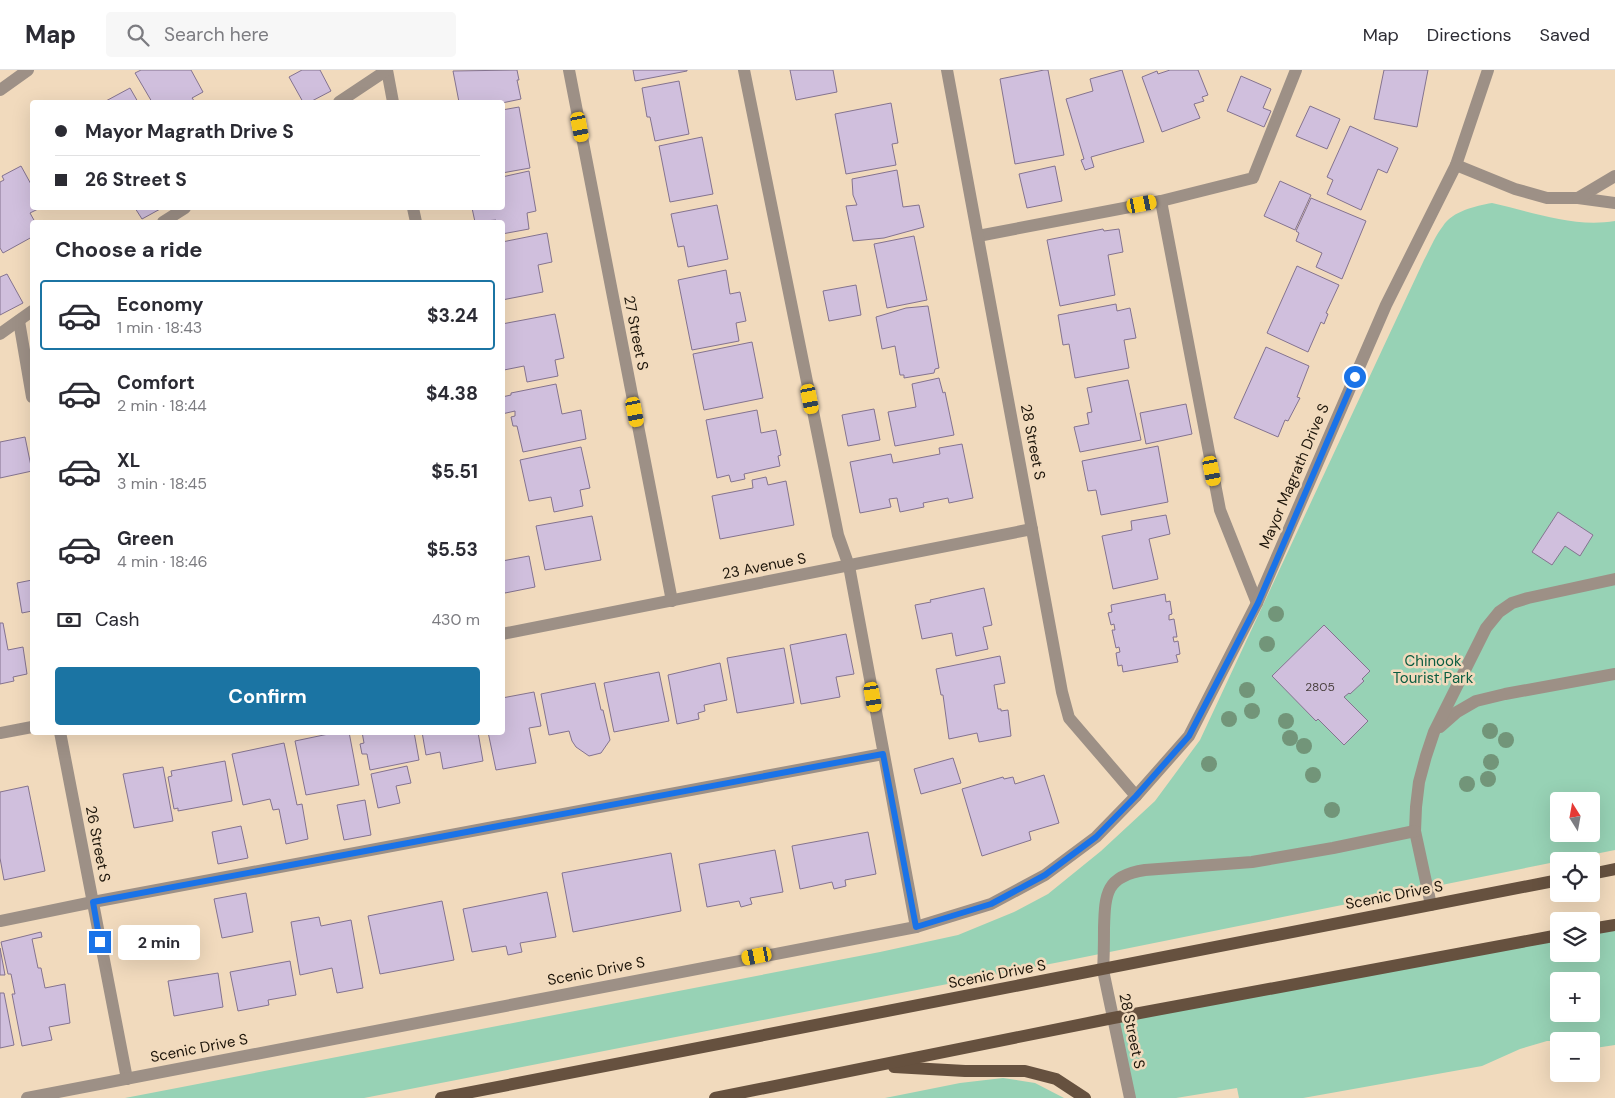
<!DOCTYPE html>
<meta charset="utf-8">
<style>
body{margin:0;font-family:"DM Sans",sans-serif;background:#f7f7f7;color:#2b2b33;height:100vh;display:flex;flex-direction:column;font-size:19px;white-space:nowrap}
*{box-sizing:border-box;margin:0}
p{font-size:16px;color:#7c7c81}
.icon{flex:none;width:28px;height:28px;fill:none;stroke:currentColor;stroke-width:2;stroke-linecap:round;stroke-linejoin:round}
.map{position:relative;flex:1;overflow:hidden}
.drawer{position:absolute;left:30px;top:150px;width:475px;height:515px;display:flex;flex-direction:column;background:#fff;border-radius:5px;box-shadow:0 5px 20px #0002}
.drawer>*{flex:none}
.hud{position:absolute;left:30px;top:30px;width:475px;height:110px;border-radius:5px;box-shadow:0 5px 20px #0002;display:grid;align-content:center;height:110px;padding:0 25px;background:#fff}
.needle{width:32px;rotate:349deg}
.controls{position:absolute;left:1550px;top:722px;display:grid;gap:10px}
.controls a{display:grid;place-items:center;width:50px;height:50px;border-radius:5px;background:#fff;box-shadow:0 5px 20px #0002;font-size:25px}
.end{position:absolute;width:22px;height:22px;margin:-11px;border:6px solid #1a73e8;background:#fff;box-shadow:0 0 0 2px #fff}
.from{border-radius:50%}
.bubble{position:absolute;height:35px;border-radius:5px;background:#fff;box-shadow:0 5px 20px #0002;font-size:16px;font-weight:700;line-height:35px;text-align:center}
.car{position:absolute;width:15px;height:30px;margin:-15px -8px;border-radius:6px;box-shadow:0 0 4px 1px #0007;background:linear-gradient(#f5c518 24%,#345 0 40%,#f5c518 0 76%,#345 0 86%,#f5c518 0)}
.hud b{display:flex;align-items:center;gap:18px;height:48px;font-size:19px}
.hud b+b{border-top:1px solid #e1e1e2}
.hud i{width:12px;height:12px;background:#2b2b33}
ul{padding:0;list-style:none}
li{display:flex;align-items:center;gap:15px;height:70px;margin:0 10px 8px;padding:0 15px;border:2px solid transparent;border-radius:5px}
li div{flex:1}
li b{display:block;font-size:19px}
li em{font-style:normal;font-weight:700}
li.current{border-color:#1b74a3}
li>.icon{width:45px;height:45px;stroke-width:1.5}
h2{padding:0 25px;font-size:22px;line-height:60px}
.pay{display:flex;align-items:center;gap:12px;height:55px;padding:0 25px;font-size:19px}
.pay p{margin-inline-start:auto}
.button{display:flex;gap:10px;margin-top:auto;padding:10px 25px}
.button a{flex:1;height:58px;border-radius:5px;background:#1b74a3;color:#fff;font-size:20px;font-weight:700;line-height:58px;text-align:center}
header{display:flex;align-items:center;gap:30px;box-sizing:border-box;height:70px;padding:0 25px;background:#fff;border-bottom:1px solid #e1e1e2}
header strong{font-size:24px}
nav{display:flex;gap:28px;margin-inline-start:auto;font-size:18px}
.search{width:350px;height:45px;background:#f7f7f7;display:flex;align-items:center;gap:12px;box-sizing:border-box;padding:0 18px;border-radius:5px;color:#7c7c81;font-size:19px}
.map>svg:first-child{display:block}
.green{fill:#97d2b5;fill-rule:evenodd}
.building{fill:#d0bfdd;stroke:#84738f}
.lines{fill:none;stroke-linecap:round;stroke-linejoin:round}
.service{stroke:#9d9086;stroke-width:12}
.minor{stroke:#9d9086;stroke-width:12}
.tertiary{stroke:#9d9086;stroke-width:12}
.primary{stroke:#66513f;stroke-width:12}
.tree{fill:#729579}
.route{stroke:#1a73e8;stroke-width:6}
.labels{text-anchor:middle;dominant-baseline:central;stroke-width:5;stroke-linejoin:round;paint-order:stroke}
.number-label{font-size:12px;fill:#4a403f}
.street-label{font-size:15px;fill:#1d150a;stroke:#f1dabd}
.park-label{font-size:15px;fill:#0b5d41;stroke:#f1dabd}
</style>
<header>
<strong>Map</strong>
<div class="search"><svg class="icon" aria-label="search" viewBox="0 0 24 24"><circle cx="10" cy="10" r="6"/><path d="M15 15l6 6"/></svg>Search here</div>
<nav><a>Map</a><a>Directions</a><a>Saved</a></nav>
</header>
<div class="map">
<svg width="1615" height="1028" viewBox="0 0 1615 1028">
<rect width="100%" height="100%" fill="#f1dabd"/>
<g class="green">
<path d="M1492,133C1532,142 1574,158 1615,151V780L1060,892L364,1028H125L880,882L958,865L1014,842L1048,824L1101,781L1155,731L1200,670L1424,190C1430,179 1435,166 1443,156C1453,141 1475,136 1492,133ZM1559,731H1591V764H1559Z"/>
<path d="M1615,855V975L1595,978L1591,977V971H1547L1520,979L1482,996L1303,1028H1239L1237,1018L1176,1028H1130L1113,948L1559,865V884H1591V859ZM1559,911H1591V944H1559Z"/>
<polygon points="1003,1008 1035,1013 1064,1028 885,1028 960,1013"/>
</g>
<g class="building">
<polygon points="141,0 191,0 203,22 192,28 195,32 152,32 135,3"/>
<polygon points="302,0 320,0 331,21 310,32 303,32 289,7"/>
<polygon points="517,0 519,10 517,10 521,29 502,33 459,32 453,1"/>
<polygon points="633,0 687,0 687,1 635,11"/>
<polygon points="790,0 833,0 837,22 796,30"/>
<polygon points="1044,0 1048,0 1064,85 1015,94 1000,9"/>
<polygon points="1122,0 1144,72 1091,87 1094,97 1085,100 1081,90 1084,89 1066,29 1093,21 1090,9"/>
<polygon points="1170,0 1198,0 1208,25 1202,27 1204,31 1194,34 1200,48 1162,62 1142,7 1157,1 1158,4"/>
<polygon points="1384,0 1428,0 1417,57 1374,49"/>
<polygon points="1241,6 1271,19 1263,38 1271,41 1264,57 1227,41"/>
<polygon points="679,11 689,64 655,71 650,47 647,47 642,18"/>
<polygon points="130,18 138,32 104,32"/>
<polygon points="891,33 898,73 892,74 896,95 846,104 835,44"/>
<polygon points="1310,36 1340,49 1327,79 1296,66"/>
<polygon points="519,37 530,98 502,103 502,40"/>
<polygon points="1350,56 1398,78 1387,103 1378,99 1361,140 1327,124 1333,110 1327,107"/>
<polygon points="702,67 713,124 670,132 659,76"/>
<polygon points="21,96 32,116 32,138 40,138 30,143 35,152 32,152 32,167 3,183 0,178 0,112 4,110 2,106"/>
<polygon points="1055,96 1062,131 1027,138 1019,104"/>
<polygon points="897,100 903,137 919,135 924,157 884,168 853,171 846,136 857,135 853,125 852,109"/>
<polygon points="529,101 536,141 527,143 529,159 502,164 502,152 497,152 496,150 475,152 472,138 502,138 502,107"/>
<polygon points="1280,111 1311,125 1295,160 1264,146"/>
<polygon points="1311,128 1366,151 1342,209 1316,197 1322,183 1296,171 1299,163 1296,161"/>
<polygon points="717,135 728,189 688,197 684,176 678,177 671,144"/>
<polygon points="135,138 162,138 142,149"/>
<polygon points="1103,159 1104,161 1119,159 1123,182 1108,185 1115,225 1060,236 1047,170"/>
<polygon points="547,163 552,192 538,195 543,222 502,230 502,172"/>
<polygon points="914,166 927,230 887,238 874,174"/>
<polygon points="1297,196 1339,215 1326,243 1328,244 1324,254 1321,252 1308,282 1267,263"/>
<polygon points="726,200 730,224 740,222 746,251 736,253 739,271 692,280 678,210"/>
<polygon points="7,204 23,233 0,245 0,207"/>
<polygon points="856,215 861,245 829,251 823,221"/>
<polygon points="1116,234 1117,241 1130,238 1136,268 1124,270 1129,298 1075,308 1069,274 1063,275 1058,245"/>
<polygon points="928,236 939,298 935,299 934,303 904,308 904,305 900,305 895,276 882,279 876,247 906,238"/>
<polygon points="555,244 564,288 555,290 558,306 527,312 524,296 504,300 502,254"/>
<polygon points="752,272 763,328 704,340 693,284"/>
<polygon points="1266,277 1309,296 1297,327 1300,328 1288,351 1285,350 1278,367 1234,348"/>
<polygon points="939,308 943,323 945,322 954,365 895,376 888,342 916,337 912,314"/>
<polygon points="1128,310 1141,370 1080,382 1074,357 1089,354 1087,343 1092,342 1087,318"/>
<polygon points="556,314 562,344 581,340 586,369 523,382 517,356 513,356 511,347 515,346 515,341 502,344 502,327 511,325 511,323"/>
<polygon points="1186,334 1192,364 1146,374 1140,343"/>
<polygon points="874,339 880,370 848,376 842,345"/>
<polygon points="757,340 761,363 776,360 781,385 778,386 780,396 744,404 745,409 731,412 729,405 717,408 706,350"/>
<polygon points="25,367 32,401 0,408 0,372"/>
<polygon points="962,374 973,428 949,433 948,428 923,433 924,437 900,442 897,428 889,429 891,437 860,443 850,392 891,384 893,393 940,384 939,378"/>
<polygon points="1158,376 1168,432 1101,445 1096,420 1088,421 1082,391"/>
<polygon points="581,377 590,418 580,420 583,436 554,442 551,427 529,431 520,390"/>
<polygon points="766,407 768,415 786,411 794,455 720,469 712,426 753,418 752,410"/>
<polygon points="1558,442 1593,465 1580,486 1565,476 1552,495 1532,482"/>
<polygon points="1166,445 1170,464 1149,469 1158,509 1113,519 1102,466 1132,460 1131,451"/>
<polygon points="592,446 601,490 545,500 536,456"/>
<polygon points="529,486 535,517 505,523 502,514 502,491"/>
<polygon points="32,510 32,541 22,543 17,513"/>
<polygon points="984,518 992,555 983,557 988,579 956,586 952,563 922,569 915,535 931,532 930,530"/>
<polygon points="1165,524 1166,532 1170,531 1172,544 1169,545 1169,550 1174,549 1177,567 1173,567 1174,572 1178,571 1180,584 1176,585 1178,592 1123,602 1122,595 1118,596 1116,583 1120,582 1119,577 1116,578 1112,560 1115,560 1114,554 1111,555 1108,543 1112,542 1111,535"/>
<polygon points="0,553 3,553 8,580 23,577 27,604 13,607 14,611 0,614"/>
<polygon points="1324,555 1370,601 1362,609 1364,611 1350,624 1349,623 1344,627 1368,651 1344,675 1318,649 1316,651 1272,606"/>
<polygon points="846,564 854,604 836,607 840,627 801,634 790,575"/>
<polygon points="784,578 794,633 737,643 727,588"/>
<polygon points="1000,586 1005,613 994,615 998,639 1001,639 1001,641 1008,640 1011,666 979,672 977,663 949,669 943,625 941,625 936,599"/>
<polygon points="720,593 727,630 704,635 705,641 698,643 699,649 677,654 668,605"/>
<polygon points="659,602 669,651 614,662 604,613"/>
<polygon points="595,613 601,640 603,640 610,670 601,683 589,686 576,677 572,671 569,661 549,665 541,624"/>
<polygon points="534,622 541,656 529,658 536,693 496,700 488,662 502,662 502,628"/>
<polygon points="338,662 349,662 359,715 306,725 295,671"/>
<polygon points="362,662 414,662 419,690 370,700 367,684 362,684 360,674 364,673"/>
<polygon points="422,662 478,662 483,691 443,699 440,682 426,685"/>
<polygon points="284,673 297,735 302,734 308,769 286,774 279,739 273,740 270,729 243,735 232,684"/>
<polygon points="953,688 961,713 921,724 914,699"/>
<polygon points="225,691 232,731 178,741 178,738 174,739 168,707 172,706 171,701"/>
<polygon points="407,696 411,713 396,716 400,733 378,738 371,704"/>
<polygon points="163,697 173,751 134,758 123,704"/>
<polygon points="1044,705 1059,753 1029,762 1031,770 982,786 962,719 1003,707 1004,709 1013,707 1015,714"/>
<polygon points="28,716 45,801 4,810 0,788 0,722"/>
<polygon points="365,730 371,765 344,770 337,735"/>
<polygon points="241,756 248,788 218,794 212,762"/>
<polygon points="868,762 876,804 845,810 846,816 834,819 832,812 800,819 792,776"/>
<polygon points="775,780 783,822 750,828 752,834 741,837 739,831 707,837 699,794"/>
<polygon points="671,783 681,841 573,862 562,803"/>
<polygon points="547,822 556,867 520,873 522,882 508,885 506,876 472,882 463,839"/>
<polygon points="246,823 253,862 222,868 214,829"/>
<polygon points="442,831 454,890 380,904 368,846"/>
<polygon points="319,847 321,856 351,850 363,918 337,923 332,898 300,905 291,852"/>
<polygon points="41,862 42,867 32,869 38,898 41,898 45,918 65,914 70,953 49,957 52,970 22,976 12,924 15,924 11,904 8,904 1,872"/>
<polygon points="0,878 5,905 0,905"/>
<polygon points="290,891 296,925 268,930 269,935 238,941 230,902"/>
<polygon points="218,903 223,937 174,946 168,911"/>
<polygon points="0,923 4,923 14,975 0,978"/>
</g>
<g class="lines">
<g class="service">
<polyline points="387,0 393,32"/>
<polyline points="744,0 838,465 849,496 916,857"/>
<polyline points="339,32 387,0"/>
<polyline points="1161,131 1220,440 1257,533"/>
<polyline points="413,138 416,152"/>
<polyline points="163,152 185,138"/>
<polyline points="978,166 1161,131 1253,108 1296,0"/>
<polyline points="19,251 32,327"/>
<polyline points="0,264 32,241"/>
<polyline points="1440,657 1457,642 1476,631 1505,624 1615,604"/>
<polyline points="1431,835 1415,761 1416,737 1419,712 1426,686 1434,662 1486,558 1499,542 1512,533 1528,528 1615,509"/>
<polyline points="0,851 93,832 883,684"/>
<path d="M1103,900C1104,886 1104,872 1104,858C1105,823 1106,806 1145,800L1252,792L1333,778L1415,761"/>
</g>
<g class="minor">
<polyline points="569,0 672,531"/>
<polyline points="947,0 1062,622 1069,648 1136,726"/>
<polyline points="0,20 28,0"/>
<polyline points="1456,95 1515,119 1547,128 1578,128 1615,133"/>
<polyline points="1578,128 1615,106"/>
<polyline points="502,564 1032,459"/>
<polyline points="60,662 127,1009"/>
<polyline points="0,663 32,657"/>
<polyline points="27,1028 916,857 991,834 1045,805 1096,767 1136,726 1189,666 1257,533 1386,235 1456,95 1488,0"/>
</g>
<polyline class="tertiary" points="1103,900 1130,1028"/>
<g class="primary">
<polyline points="1591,804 1615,799"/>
<polyline points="1591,859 1615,855"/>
<polyline points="894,997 965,1001 1025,1001 1056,1009 1085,1028"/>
<polyline points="441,1028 1559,810"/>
<polyline points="715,1028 1113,948 1559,865"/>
</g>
</g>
<g class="tree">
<circle cx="1276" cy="544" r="8"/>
<circle cx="1267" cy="574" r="8"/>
<circle cx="1247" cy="620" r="8"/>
<circle cx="1252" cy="641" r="8"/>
<circle cx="1229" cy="649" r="8"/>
<circle cx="1286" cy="651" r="8"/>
<circle cx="1490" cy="661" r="8"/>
<circle cx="1290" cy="668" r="8"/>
<circle cx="1506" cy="670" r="8"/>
<circle cx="1304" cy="676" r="8"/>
<circle cx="1491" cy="692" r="8"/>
<circle cx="1209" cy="694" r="8"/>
<circle cx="1313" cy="705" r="8"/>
<circle cx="1488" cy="709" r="8"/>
<circle cx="1467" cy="714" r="8"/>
<circle cx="1332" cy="740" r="8"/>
</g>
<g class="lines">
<polyline class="route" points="100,872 93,832 883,684 916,857 991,834 1045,805 1096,767 1136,726 1189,666 1258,533 1355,307"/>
</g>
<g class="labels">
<g class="number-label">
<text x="1320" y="617">2805</text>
</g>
<g class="street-label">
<text transform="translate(636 263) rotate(79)">27 Street S</text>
<text transform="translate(1033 372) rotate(79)">28 Street S</text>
<text transform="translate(1294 406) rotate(-67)">Mayor Magrath Drive S</text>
<text transform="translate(764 496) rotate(-11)">23 Avenue S</text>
<text transform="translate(98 774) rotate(79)">26 Street S</text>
<text transform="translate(1394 825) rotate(-11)">Scenic Drive S</text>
<text transform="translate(596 901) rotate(-11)">Scenic Drive S</text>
<text transform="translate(997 904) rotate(-11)">Scenic Drive S</text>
<text transform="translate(1132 961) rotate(78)">28 Street S</text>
<text transform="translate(199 978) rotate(-11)">Scenic Drive S</text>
</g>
<g class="park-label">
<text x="1433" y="591">Chinook<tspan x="1433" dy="17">Tourist Park</tspan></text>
</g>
</g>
</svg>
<div class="controls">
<a><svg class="needle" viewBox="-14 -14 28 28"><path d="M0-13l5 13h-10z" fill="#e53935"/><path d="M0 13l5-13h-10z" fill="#7c7c81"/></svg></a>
<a><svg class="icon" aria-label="locate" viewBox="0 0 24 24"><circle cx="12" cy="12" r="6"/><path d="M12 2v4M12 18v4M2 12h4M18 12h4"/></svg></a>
<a><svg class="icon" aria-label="layers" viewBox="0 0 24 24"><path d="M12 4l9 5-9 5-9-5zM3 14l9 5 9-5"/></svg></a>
<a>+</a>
<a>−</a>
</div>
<i class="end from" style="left:1355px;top:307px"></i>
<i class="end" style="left:100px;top:872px"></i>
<div class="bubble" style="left:118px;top:855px;width:82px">2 min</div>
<i class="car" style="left:580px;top:57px;rotate:169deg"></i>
<i class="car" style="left:1142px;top:134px;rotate:79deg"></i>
<i class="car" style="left:810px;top:329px;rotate:169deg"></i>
<i class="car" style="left:635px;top:342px;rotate:169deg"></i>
<i class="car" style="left:1212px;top:401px;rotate:169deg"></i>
<i class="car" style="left:873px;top:627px;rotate:170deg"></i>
<i class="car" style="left:757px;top:886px;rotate:259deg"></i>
<div class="hud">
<b><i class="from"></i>Mayor Magrath Drive S</b>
<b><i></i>26 Street S</b>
</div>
<section class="drawer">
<h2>Choose a ride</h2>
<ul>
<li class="current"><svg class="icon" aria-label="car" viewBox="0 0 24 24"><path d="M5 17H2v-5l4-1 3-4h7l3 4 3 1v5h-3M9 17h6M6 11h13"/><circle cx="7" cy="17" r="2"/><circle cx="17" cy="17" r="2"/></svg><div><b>Economy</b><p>1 min · 18:43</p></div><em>$3.24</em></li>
<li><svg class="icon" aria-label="car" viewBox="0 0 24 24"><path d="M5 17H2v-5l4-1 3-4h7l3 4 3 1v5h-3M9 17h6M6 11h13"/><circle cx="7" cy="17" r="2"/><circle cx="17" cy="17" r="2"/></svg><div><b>Comfort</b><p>2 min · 18:44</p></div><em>$4.38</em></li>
<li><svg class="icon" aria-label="car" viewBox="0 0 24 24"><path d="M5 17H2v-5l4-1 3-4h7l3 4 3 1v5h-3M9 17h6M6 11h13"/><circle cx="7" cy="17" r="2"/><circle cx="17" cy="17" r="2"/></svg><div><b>XL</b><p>3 min · 18:45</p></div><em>$5.51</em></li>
<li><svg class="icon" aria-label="car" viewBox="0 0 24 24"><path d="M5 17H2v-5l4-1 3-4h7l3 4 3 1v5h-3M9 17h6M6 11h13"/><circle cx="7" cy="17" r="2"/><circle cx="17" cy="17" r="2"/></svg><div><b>Green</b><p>4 min · 18:46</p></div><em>$5.53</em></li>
</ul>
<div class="pay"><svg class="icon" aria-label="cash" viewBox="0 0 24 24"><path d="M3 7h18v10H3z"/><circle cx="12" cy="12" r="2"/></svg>Cash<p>430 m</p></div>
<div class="button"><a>Confirm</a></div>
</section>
</div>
